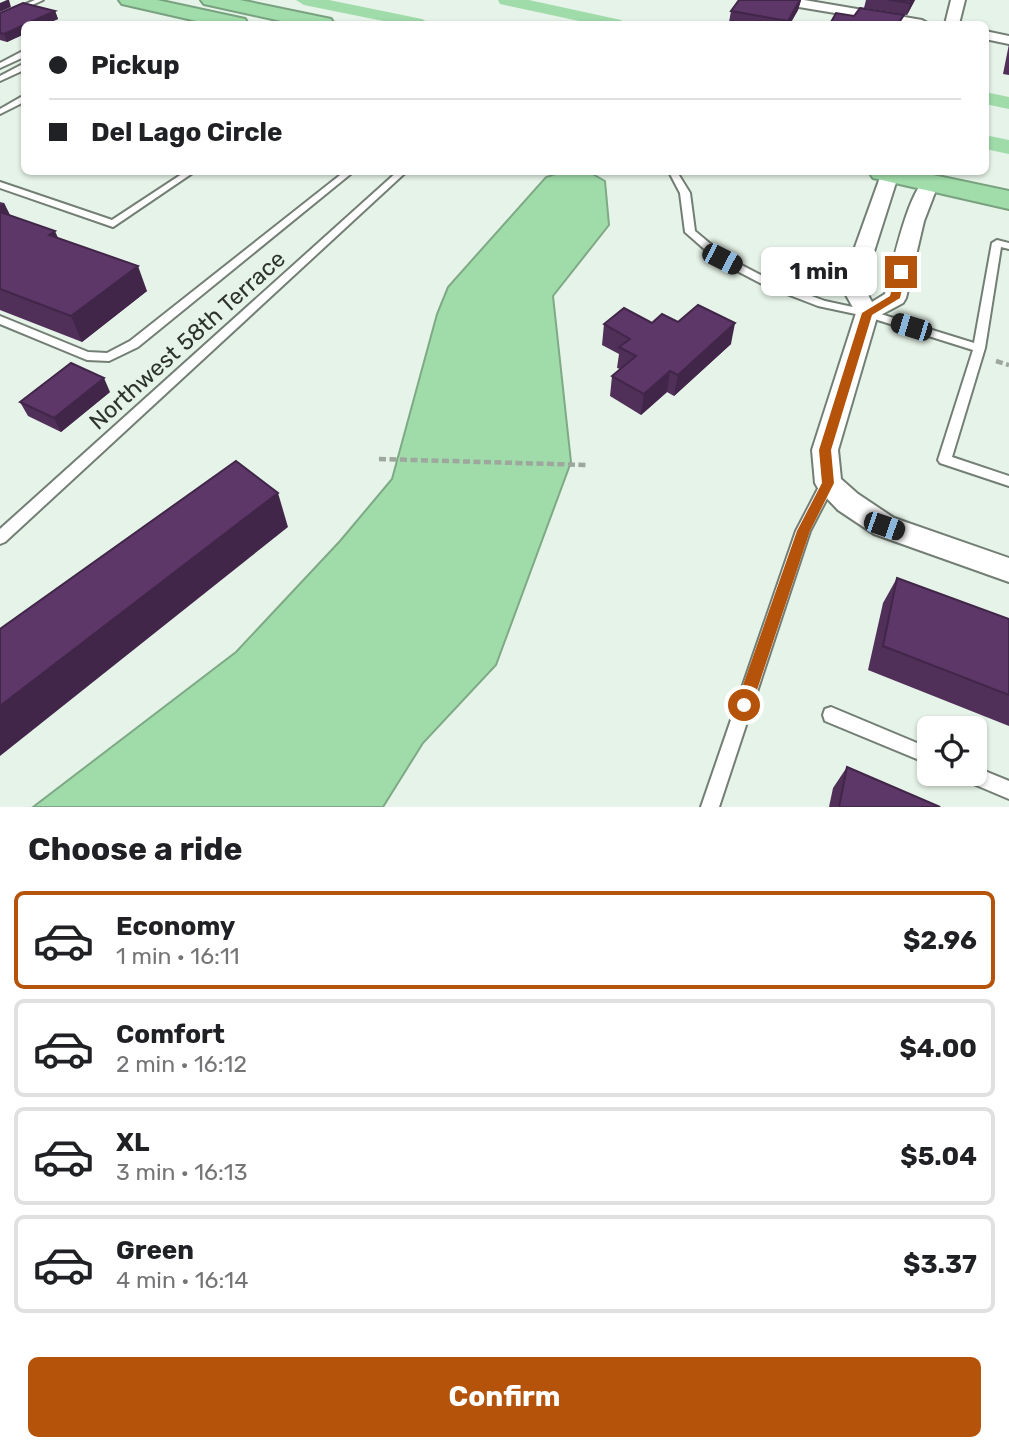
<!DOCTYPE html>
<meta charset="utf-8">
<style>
body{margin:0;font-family:Rubik,sans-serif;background:#f6f6f6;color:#202124;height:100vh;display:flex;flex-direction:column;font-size:26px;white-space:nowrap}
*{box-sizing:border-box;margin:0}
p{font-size:23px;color:#757577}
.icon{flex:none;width:38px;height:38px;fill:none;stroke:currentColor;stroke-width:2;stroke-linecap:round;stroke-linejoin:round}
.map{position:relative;height:807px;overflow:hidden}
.side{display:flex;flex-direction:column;background:#fff;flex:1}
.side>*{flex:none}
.top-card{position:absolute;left:21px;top:21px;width:968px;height:154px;border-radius:10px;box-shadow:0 2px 5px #0004;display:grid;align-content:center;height:154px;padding:0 28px;background:#fff}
.buttons{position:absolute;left:917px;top:716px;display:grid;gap:14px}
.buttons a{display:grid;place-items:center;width:70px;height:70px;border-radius:10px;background:#fff;box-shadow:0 2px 5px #0004;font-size:35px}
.end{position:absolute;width:32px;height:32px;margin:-16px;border:9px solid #b45309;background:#fff;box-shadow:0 0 0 4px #fff}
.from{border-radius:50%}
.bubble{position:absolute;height:49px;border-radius:10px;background:#fff;box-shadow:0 2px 5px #0004;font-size:23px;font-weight:700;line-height:49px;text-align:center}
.car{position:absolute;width:21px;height:42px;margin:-21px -10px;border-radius:9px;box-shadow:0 0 5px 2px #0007;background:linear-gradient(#222 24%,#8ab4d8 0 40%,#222 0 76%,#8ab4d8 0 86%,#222 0)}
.top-card b{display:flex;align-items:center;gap:24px;height:66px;font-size:26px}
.top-card b+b{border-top:2px solid #e0e0e0}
.top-card i{width:18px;height:18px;background:#202124}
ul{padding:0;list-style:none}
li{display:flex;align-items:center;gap:21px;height:98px;margin:0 14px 10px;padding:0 14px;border:4px solid #e0e0e0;border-radius:10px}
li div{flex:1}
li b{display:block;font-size:26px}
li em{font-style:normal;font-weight:700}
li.current{border-color:#b45309}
li>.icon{width:63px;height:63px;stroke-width:1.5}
h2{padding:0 28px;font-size:32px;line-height:84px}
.primary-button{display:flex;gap:14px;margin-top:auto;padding:14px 28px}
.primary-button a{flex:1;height:80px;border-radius:10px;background:#b45309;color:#fff;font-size:28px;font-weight:700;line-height:80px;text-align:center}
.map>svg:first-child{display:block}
.water{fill:#a0dbaa;stroke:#7ea985;stroke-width:2}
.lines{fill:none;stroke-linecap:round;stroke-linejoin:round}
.canal{fill:#a0dbaa;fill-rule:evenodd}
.lane-casing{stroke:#737e74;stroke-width:4}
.street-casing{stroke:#737e74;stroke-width:4}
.highway-casing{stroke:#78a27f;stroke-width:4}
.path{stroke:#9da79e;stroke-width:4.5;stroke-dasharray:7 3.5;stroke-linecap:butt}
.lane{fill:#fff;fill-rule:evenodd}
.street{fill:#fff;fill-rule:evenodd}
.highway{fill:#a0ddaa;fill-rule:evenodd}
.wall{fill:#502f59}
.shaded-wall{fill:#412649}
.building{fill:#5d3768;stroke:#412649;stroke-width:2}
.route{fill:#b45309}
.labels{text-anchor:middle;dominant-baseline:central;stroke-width:7;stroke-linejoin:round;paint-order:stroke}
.street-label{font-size:23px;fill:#2e332e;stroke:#e6f3e8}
</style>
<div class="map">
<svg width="1009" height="807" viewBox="0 0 1009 807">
<rect width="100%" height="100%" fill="#e6f3e8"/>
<polygon class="water" points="562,172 589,172 605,181 609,225 553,296 571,462 496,665 423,743 383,807 33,807 236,652 340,541 392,479 437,314 448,287 546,177"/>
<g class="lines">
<g class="canal">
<polygon points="296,0 329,0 422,19 431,24 398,24 304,5"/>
<polygon points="498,0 529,0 621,20 624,24 593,24 500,4"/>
<polygon points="985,92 1009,97 1009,109 985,104"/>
<polygon points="985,135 1009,140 1009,154 985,149"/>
</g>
<defs>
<g id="lane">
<polygon points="35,0 43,0 0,20 0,15"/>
<polygon points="21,52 24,52 24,57 0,68 0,63"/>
<polygon points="21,65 24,65 24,70 0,81 0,76"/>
<polygon points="21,97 24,97 24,102 0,114 0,109"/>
<polygon points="185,172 194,172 113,227 0,188 0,182 112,220"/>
<polygon points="344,172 353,172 138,347 109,361 87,360 0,324 0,316 88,352 107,353 130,341"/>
<polygon points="397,172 406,172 5,542 0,544 0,529"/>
<polygon points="669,172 677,172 690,193 695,231 726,257 774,282 825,301 871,311 974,343 992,243 997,240 1009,243 1009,249 1001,247 985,348 952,457 1009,476 1009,486 940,463 938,460 973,350 865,316 818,306 766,286 718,261 685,232 680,193"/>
<polygon points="828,478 833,479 835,483 810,531 719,807 701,807 796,531 823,479"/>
<polygon points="831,707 929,748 929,764 825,721 823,715 825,709"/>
<polygon points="975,767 1009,781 1009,799 964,780 961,774 975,774"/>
</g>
<g id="street">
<polygon points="774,0 804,0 922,20 929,24 901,24 781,4"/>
<polygon points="951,0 965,0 959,24 945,24"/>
<polygon points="985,31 1009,36 1009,44 985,39"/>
<path d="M882,172L899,173L863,286L872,302L885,294C891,272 909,182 930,177L939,182L924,221L906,298L903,303L877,317L838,450L841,479L858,494L894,518L1009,558V582L874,534L838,510L819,490L815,483L812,450L856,313L841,286Z"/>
</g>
<g id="highway">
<polygon points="119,0 157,0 245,19 248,24 210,24 122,4"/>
<polygon points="201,0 240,0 331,19 334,24 295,24 204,4"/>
<polygon points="869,172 919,172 1009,191 1009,209 873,178"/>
</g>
</defs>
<use href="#lane" class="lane-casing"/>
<use href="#street" class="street-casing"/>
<use href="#highway" class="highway-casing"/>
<g class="path">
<polyline points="996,361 1009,365"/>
<polyline points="379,459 587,465"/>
</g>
<use href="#lane" class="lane"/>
<use href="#street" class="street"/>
<use href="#highway" class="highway"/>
</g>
<g class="wall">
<polygon points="801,0 798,10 790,24 741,24 729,22 731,11"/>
<polygon points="866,0 915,0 907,15 864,8"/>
<polygon points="55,11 58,19 7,42 0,40 0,13"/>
<polygon points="1009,44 1009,75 1003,74"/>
<polygon points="0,202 4,203 10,215 58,238 147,291 82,342 0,310"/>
<polygon points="678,322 731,344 674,396 667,392 641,415 610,396 612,376 620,369 617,368 619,354 602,345 604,324"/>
<polygon points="110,392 61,432 28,416 20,402"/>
<polygon points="897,578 1009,619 1009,726 868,670 883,603"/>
<polygon points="847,767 940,807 829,807 833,788"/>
</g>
<g class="shaded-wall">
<polygon points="7,0 9,0 11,7 0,12 0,3"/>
<polygon points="801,0 798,10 790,24 787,24 788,21"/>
<polygon points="912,0 915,0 907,15 910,3"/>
<polygon points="55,11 58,19 45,24 24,24 24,34 7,42 4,34"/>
<polygon points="4,203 16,228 0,223 0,206"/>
<polygon points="55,231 66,256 49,235"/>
<polygon points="138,266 147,291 82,342 71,316"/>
<polygon points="735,323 731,344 674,396 678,375"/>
<polygon points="670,371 667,392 641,415 644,394"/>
<polygon points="104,378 110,392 61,432 54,418"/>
<polygon points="278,493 288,527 0,756 0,706"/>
</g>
<g class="building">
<polygon points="739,0 800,0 788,21 731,11"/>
<polygon points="889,0 912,0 910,3"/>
<polygon points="23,3 55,11 4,34 0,33 0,13"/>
<polygon points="860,8 904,15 898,24 830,24 836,13 854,16"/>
<polygon points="0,212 55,231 49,235 138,266 71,316 0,289"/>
<polygon points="698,305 735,323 678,375 670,371 644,394 612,376 636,356 619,347 630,339 604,324 624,308 652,323 662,314 678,322"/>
<polygon points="71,363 104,378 54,418 20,402"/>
<polygon points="236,461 278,493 0,706 0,629"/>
<polygon points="897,578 1009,619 1009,695 883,646"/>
<polygon points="847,767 940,807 839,807"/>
</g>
<polygon class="route" points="901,269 906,272 900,298 872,315 831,450 834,483 810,531 750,711 744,713 739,711 736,705 797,531 822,483 819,450 862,313 890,296 896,272"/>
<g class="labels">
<g class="street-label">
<text transform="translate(187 340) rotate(-42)">Northwest 58th Terrace</text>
</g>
</g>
</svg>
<div class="buttons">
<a><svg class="icon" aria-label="locate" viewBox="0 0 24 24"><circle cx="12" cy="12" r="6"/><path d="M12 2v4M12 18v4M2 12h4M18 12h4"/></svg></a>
</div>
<i class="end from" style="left:744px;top:705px"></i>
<i class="end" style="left:901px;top:272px"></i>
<div class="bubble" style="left:761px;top:247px;width:116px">1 min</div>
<i class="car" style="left:722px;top:259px;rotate:117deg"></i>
<i class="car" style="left:911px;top:327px;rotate:287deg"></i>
<i class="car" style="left:884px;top:526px;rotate:109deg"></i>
<div class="top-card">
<b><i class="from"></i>Pickup</b>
<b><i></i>Del Lago Circle</b>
</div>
</div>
<section class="side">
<h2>Choose a ride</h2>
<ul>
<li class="current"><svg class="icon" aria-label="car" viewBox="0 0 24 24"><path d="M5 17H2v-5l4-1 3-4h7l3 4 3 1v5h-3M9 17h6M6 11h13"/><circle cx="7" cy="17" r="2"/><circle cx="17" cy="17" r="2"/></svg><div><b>Economy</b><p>1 min · 16:11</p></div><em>$2.96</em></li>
<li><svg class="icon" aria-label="car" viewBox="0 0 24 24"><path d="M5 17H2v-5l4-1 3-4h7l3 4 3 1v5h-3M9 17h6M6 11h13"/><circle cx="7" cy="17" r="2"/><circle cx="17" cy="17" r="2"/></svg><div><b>Comfort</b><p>2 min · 16:12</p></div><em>$4.00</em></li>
<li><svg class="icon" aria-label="car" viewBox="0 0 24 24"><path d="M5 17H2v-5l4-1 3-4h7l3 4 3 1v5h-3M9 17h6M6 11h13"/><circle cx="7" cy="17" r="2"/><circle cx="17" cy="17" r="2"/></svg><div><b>XL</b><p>3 min · 16:13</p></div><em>$5.04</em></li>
<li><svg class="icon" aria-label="car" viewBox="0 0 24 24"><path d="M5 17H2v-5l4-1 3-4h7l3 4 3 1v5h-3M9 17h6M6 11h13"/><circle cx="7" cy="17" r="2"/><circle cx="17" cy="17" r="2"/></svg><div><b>Green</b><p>4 min · 16:14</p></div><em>$3.37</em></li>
</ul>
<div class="primary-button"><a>Confirm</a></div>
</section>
